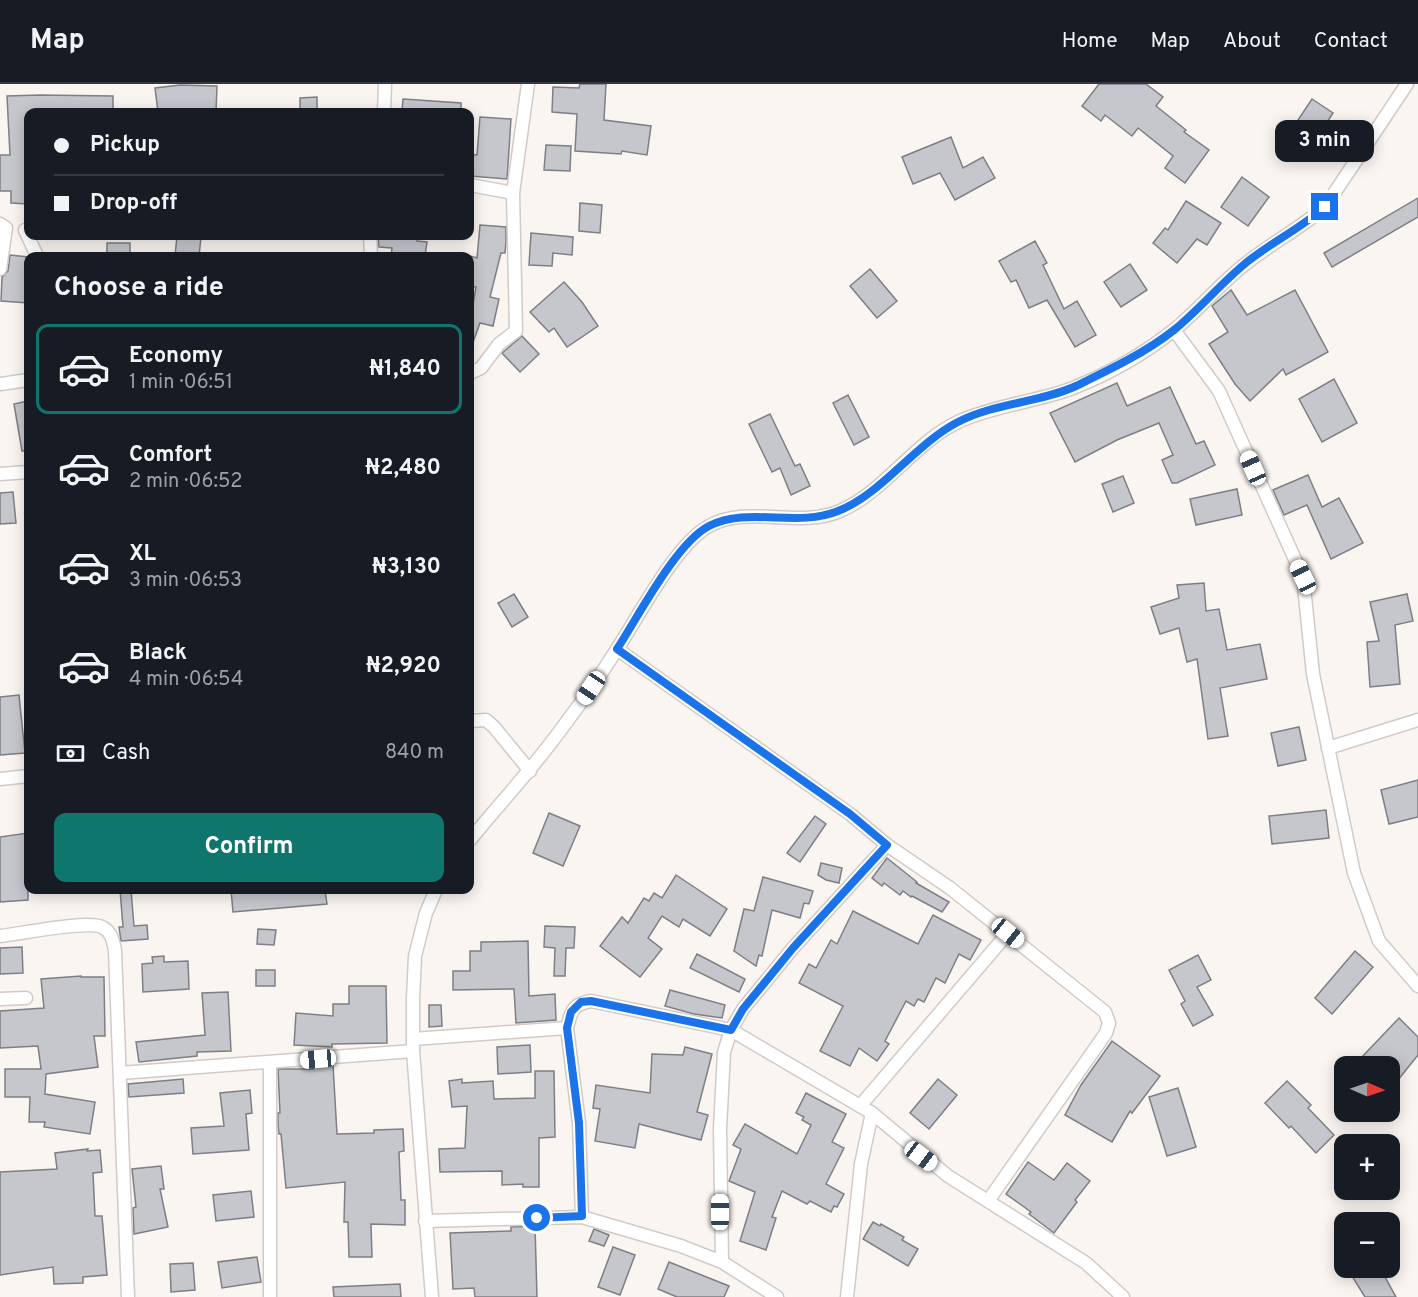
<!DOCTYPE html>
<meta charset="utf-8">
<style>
body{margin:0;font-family:Overpass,sans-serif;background:#242831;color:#f1f3f6;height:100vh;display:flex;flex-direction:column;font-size:22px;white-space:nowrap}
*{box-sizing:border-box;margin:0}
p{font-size:20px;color:#9ea1a6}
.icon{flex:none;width:33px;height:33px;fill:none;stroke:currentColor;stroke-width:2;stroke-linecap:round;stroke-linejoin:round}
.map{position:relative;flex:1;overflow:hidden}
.side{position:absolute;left:24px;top:168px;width:450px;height:642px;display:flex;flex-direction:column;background:#171b24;border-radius:12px;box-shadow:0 3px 15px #0003}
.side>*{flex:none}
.guide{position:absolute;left:24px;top:24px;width:450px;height:132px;border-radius:12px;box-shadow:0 3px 15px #0003;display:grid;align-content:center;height:132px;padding:0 30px;background:#171b24}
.needle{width:39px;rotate:92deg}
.controls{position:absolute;left:1334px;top:972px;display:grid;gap:12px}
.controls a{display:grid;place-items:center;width:66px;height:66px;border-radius:12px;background:#171b24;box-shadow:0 3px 15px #0003;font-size:30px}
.end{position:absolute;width:27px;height:27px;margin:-14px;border:8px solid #1a73e8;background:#fff;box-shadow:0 0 0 3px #fff}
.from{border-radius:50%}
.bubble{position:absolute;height:42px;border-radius:12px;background:#171b24;box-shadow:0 3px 15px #0003;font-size:20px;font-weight:700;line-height:42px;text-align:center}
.car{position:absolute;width:18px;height:36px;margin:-18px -9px;border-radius:8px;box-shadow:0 0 4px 2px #0007;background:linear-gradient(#fff 24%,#345 0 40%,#fff 0 76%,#345 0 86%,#fff 0)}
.guide b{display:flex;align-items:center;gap:21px;height:57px;font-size:22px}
.guide b+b{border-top:2px solid #363941}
.guide i{width:15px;height:15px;background:#f1f3f6}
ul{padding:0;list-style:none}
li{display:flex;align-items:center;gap:18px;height:90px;margin:0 12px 9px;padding:0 18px;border:3px solid transparent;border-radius:12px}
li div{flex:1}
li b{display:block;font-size:22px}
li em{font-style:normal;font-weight:700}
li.selected{border-color:#0f766e}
li>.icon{width:54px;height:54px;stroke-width:1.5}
h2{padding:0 30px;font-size:27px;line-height:72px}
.pay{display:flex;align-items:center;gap:15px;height:66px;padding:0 30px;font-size:22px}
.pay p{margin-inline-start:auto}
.action{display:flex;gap:12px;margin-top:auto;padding:12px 30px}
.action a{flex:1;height:69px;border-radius:12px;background:#0f766e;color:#fff;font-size:24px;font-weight:700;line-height:69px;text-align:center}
header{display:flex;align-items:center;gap:36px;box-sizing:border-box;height:84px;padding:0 30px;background:#171b24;border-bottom:2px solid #363941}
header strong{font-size:28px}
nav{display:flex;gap:33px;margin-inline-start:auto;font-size:21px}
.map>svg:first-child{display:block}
.building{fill:#c5c7cd;stroke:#7d7f84;stroke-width:1.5}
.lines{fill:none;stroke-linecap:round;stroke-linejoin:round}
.minor-casing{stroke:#d1cbc8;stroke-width:15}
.minor{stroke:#fff;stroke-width:12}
.route{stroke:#1a73e8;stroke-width:8}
</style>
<header>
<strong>Map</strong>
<nav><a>Home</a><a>Map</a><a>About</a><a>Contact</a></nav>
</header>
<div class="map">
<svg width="1418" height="1213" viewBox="0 0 1418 1213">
<rect width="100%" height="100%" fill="#fbf5f2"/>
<g class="building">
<polygon points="580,0 606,0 604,36 651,42 647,71 622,67 621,70 575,67 577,30 552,28 553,3 579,4"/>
<polygon points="1099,0 1146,0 1163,13 1156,22 1186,46 1184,48 1209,66 1185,99 1165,84 1173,72 1138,44 1132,52 1105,31 1101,37 1082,22"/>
<polygon points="180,1 217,2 216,28 158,28 155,4"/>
<polygon points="40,11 113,12 113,28 28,28 28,120 11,119 11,107 0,107 0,71 10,71 7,12"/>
<polygon points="317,13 317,28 300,28 300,14"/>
<polygon points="403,15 461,19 461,28 402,28"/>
<polygon points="1312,15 1333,29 1319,51 1298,36"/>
<polygon points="480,33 511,35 507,95 470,92 470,70 477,71"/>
<polygon points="951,53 963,84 983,73 995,94 955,116 940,89 913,100 902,73"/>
<polygon points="546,61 571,62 570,87 544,86"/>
<polygon points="1242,93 1269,113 1248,142 1221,123"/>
<polygon points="1418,114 1418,133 1332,183 1324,169"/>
<polygon points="1186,117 1221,139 1207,161 1197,155 1177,179 1153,159 1165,144 1168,146"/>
<polygon points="580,119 602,121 600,149 579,147"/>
<polygon points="480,141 506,143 506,157 505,169 501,169 490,213 499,215 493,242 480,239 472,261 470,260 470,237 476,203 470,202 470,172 477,174"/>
<polygon points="531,149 573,153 572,171 553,169 552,182 529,181"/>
<polygon points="177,152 201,153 199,172 175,172"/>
<polygon points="378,152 418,152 417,157 427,158 425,172 391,172 392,164 379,163"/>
<polygon points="1035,157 1047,179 1043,181 1064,225 1077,217 1096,251 1075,263 1047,216 1029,224 1016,196 1011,198 999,177"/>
<rect x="107" y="159" width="23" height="13"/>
<polygon points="10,171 28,173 28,219 1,217 2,193 8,187"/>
<polygon points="1130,180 1147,206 1121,223 1104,198"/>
<polygon points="870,185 897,217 877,234 850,202"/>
<polygon points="564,198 582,218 598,242 567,263 554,244 549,248 530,228"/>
<polygon points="1231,206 1247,231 1295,206 1328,268 1286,291 1283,285 1250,317 1235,300 1209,260 1228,248 1212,222"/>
<polygon points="522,252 539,270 520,288 502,269"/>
<polygon points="1334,295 1357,339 1322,358 1299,315"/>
<polygon points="1117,299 1127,322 1170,303 1196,360 1204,357 1215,381 1177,399 1172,399 1162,376 1173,371 1159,339 1117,356 1075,378 1050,329"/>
<polygon points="848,311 869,353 854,361 833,319"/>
<polygon points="28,317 28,367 22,367 14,320"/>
<polygon points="770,330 795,382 800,380 810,402 791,411 780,384 772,388 749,340"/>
<polygon points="1308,391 1322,423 1339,414 1363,459 1331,475 1307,421 1284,431 1273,406"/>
<polygon points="1123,392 1134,419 1113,428 1102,400"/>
<polygon points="1237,405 1242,431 1196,441 1190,415"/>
<polygon points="13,408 16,439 0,440 0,409"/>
<polygon points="1204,499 1206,527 1219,525 1227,566 1260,560 1267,595 1220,604 1228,652 1208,655 1197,575 1187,578 1179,544 1160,550 1151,523 1179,514 1177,501"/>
<polygon points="514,510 528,533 512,543 498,519"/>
<polygon points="1407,510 1413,537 1395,541 1400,600 1370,603 1367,558 1379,557 1370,518"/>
<polygon points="19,611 25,669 0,671 0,613"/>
<polygon points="1299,643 1306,676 1278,682 1271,649"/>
<polygon points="1418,696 1418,733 1389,740 1381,706"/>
<polygon points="1326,726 1329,754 1272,760 1269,732"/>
<polygon points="549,729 580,742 563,782 533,769"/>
<polygon points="815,732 826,740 800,778 787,769"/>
<polygon points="28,749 28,816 0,818 0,753"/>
<polygon points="887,774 917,798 916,799 949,818 942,828 912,812 911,813 903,807 900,811 884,799 882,802 872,794"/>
<polygon points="821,779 842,784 839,799 826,796 818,791"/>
<polygon points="676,791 727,825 710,852 683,835 679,843 662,832 648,854 662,865 640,893 600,862 622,833 628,839 644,814 649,817 654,809 662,814"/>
<polygon points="763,793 813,807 809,820 804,819 800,834 772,826 762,872 759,871 756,882 734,867 744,825 754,827"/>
<polygon points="120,806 131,806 134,842 147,841 148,855 121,857 119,843 123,843"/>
<polygon points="231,806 325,806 327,820 233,828"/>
<polygon points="853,827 918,860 933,831 981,856 970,876 959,870 945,899 936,894 924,918 918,915 914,922 906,917 885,957 889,960 877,977 859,964 850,982 820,967 843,922 799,899 809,880 816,884 831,856 837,860"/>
<polygon points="545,842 575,843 574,864 566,864 565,892 554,892 555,864 544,863"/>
<polygon points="258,845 276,846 274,861 257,860"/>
<polygon points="528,857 529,912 555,910 556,936 516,939 514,905 453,906 453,887 470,887 470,867 481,867 481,858"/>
<polygon points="22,863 23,889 0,890 0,864"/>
<polygon points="1355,867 1373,883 1332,930 1315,914"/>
<polygon points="697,870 745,895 739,908 690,884"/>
<polygon points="1198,871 1211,896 1197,903 1213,931 1193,942 1181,920 1185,917 1169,886"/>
<polygon points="164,872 164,878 188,877 189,905 143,908 142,880 153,879 152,873"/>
<rect x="256" y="886" width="19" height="16"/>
<polygon points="81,892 81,893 104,893 105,952 94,952 98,983 46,990 45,1010 95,1018 90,1050 44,1043 45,1038 29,1038 30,1013 5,1013 5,985 41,985 38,962 0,964 0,927 44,924 41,895"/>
<polygon points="349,902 386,902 387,959 332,960 332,963 294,961 296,929 333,932 333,920 349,920"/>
<polygon points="670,906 725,921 722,934 694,930 665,922"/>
<polygon points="228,908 231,967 197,968 197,972 139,978 136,958 205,951 202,909"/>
<polygon points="429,921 441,921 442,942 429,943"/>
<polygon points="1399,934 1418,953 1418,971 1389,1007 1389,982 1373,982 1362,973"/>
<polygon points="1112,957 1160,992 1132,1029 1130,1027 1112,1058 1065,1031 1081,1001"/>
<polygon points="530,961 531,988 498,990 497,963"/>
<polygon points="685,963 712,970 697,1028 708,1031 701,1056 639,1040 635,1064 595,1057 600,1025 593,1024 596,1001 650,1009 652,970 683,971"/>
<polygon points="333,981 337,1050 374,1049 374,1046 403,1045 404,1067 399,1068 401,1116 405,1116 405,1141 371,1140 372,1173 349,1173 348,1138 344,1138 345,1098 286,1104 281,1050 279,1050 278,1041 278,1029 280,1029 278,985 313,985 313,983"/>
<polygon points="535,987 554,987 555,1053 539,1054 539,1103 523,1103 523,1100 502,1101 502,1087 440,1088 439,1065 465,1064 467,1022 452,1023 449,997 462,995 462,999 493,997 494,1015 535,1014"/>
<polygon points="183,995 184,1009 129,1013 128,1000"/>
<polygon points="938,995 957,1011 929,1045 910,1029"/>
<polygon points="1287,997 1311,1021 1308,1024 1334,1051 1316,1069 1291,1042 1289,1044 1265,1019"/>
<polygon points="1178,1004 1196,1063 1167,1072 1149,1013"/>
<polygon points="250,1006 252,1029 246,1030 249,1066 193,1070 191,1044 224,1042 220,1009"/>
<polygon points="806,1009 846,1030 832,1058 844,1064 826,1100 844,1110 837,1123 834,1122 831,1128 810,1117 807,1120 782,1107 772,1133 776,1134 766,1166 740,1157 755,1108 729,1097 741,1065 733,1061 745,1040 797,1070 811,1041 802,1036 804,1033 796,1029"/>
<polygon points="88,1065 87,1067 100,1066 102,1088 93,1089 95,1132 102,1132 107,1191 83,1193 83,1199 54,1200 53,1183 0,1191 0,1088 57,1085 55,1069"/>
<polygon points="1028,1078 1054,1096 1067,1079 1090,1097 1075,1116 1077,1118 1054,1149 1029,1130 1031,1128 1006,1110"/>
<polygon points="161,1082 164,1105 160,1105 168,1143 134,1150 133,1124 136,1123 132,1085"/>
<polygon points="251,1107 254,1133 216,1137 213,1111"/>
<polygon points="873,1138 880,1142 881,1140 904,1153 902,1156 918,1165 908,1182 863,1155"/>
<polygon points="535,1142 537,1213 475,1213 474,1204 453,1205 450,1149 511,1147 511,1143"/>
<polygon points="594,1145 609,1151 604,1162 589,1157"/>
<polygon points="613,1163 635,1171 620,1211 598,1203"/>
<polygon points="257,1173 261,1198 222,1204 218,1178"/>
<polygon points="669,1178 729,1202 724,1213 677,1213 658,1205"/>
<polygon points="193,1179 195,1206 171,1208 170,1180"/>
<polygon points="1347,1184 1380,1184 1396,1213 1365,1213"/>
<polygon points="400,1200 401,1213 334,1213 333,1203"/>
</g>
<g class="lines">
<defs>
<g id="minor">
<polyline points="384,28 385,0"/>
<polyline points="470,101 513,109"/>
<polyline points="0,140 6,144 0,185"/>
<polyline points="25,146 37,172"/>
<polyline points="370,152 371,172"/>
<polyline points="1174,246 1219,307 1303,493 1313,590 1354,789 1379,857 1418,902"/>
<polyline points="470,289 481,284 499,260 516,247 513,109 528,0"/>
<polyline points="0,300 28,296"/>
<polyline points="0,390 28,388"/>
<polyline points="617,565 850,730 887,761 950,804 1105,928 1109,939 1106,949 988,1117"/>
<polyline points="470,637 486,636 494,643 530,687"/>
<polyline points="1328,664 1418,636"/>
<polyline points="0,695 28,692"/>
<path d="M470,756C501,718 536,681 565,640C584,615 602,589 619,562C640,530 676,460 709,442C749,420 798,445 840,427C886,407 914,358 960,337C996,321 1036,318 1073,304C1108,290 1145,269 1174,246C1200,225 1221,198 1248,178C1273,158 1301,144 1325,123L1407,0"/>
<path d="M0,852C20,850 86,836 102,843C112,848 113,857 115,866L128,1213"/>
<polyline points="0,915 26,914"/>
<path d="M567,944C571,927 573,920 591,917L731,946L872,1029L948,1092L1086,1179L1123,1213"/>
<polyline points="413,955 567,944 579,1039 582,1133"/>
<polyline points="270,979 270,1213"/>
<polyline points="120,989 413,967"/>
<polyline points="860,1022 1008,849"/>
<polyline points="425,1137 582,1133 681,1162 722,1178 777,1213"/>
<polyline points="722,1178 720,1045 724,968 731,946 743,925 793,864 887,761"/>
<polyline points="432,1213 413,967 413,915 415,872 426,829 436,806"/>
<polyline points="847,1213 861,1080 872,1029"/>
</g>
</defs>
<use href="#minor" class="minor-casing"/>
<use href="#minor" class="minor"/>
</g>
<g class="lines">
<path class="route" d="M537,1134L582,1132L579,1039L567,944L571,928L581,918L591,917L731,946L743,925L793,864L887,761L850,730L617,565C638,533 676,459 709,442C748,422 796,444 838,427C882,410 915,360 958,338C994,319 1039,319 1076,302C1109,286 1145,269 1174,246C1200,225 1221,199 1247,178C1272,158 1301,144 1325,123"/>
</g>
</svg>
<div class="controls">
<a><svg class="needle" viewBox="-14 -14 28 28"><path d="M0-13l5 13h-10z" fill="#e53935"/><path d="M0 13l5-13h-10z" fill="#9ea1a6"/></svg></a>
<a>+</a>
<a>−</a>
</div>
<i class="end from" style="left:537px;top:1134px"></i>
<i class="end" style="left:1325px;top:123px"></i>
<div class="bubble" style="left:1275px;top:36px;width:99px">3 min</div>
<i class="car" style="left:1253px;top:384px;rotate:336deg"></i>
<i class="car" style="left:1303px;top:493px;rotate:335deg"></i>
<i class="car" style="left:591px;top:604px;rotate:214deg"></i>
<i class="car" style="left:1008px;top:849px;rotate:129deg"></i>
<i class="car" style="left:318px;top:975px;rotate:265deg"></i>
<i class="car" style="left:921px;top:1072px;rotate:127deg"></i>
<i class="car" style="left:720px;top:1128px;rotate:0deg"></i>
<div class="guide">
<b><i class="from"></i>Pickup</b>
<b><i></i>Drop-off</b>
</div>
<section class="side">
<h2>Choose a ride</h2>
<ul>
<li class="selected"><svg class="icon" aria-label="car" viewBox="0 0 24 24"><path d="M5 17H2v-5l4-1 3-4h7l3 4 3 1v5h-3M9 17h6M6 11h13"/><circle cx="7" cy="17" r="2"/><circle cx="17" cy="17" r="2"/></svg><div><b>Economy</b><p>1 min · 06:51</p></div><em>₦1,840</em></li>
<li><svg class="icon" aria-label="car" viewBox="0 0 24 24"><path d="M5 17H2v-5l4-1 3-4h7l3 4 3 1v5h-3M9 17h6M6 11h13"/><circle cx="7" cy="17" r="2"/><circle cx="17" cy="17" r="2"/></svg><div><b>Comfort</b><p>2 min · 06:52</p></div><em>₦2,480</em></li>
<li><svg class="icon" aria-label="car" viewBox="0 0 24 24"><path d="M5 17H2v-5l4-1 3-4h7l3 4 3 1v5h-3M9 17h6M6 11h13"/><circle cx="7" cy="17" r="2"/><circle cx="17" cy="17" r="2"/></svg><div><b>XL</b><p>3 min · 06:53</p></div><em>₦3,130</em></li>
<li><svg class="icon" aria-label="car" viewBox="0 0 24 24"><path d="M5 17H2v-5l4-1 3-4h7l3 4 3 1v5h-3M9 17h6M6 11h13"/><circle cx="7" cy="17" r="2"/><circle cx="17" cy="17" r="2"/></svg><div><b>Black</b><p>4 min · 06:54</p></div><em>₦2,920</em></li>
</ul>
<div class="pay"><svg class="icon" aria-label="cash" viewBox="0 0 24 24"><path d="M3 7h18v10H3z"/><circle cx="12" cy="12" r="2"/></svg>Cash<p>840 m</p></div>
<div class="action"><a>Confirm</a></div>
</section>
</div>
